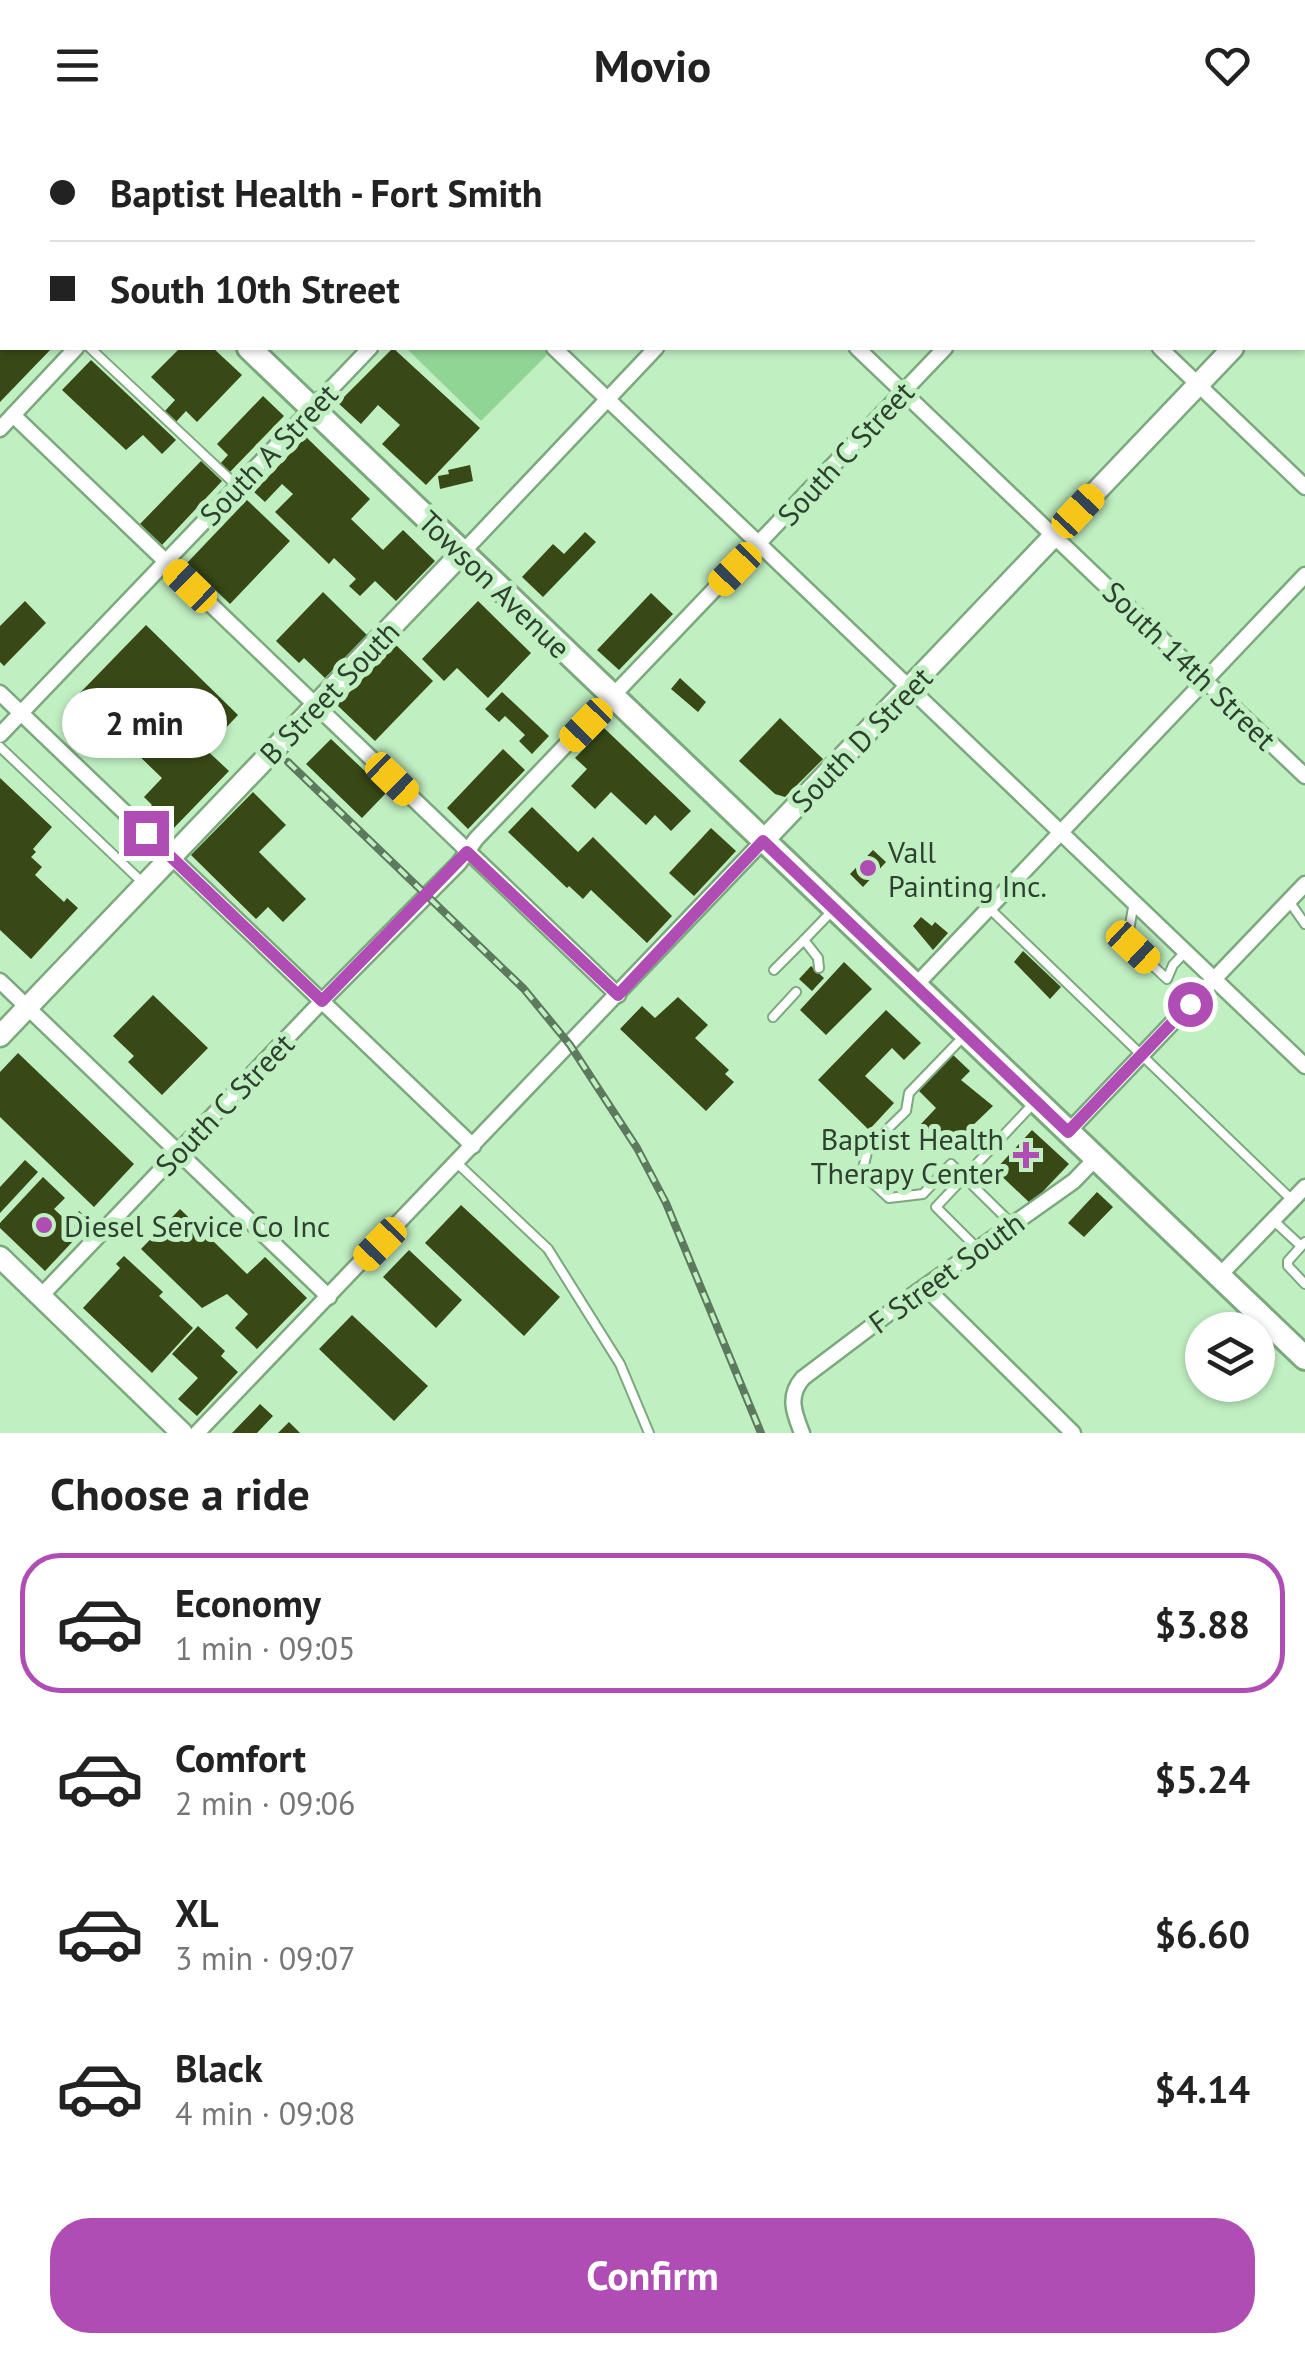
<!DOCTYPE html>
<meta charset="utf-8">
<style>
body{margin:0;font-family:"PT Sans",sans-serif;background:#f6f6f6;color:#222;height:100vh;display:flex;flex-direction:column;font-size:38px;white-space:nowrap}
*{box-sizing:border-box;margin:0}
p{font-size:32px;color:#767676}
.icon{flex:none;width:55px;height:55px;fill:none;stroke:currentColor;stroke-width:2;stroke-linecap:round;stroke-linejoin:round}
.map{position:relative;height:1303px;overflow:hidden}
.drawer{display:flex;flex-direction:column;background:#fff;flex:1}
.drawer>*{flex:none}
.guide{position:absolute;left:0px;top:0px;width:1305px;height:220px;box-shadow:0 2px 8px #0004;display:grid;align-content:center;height:220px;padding:0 50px;background:#fff}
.controls{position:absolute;left:1185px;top:1182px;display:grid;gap:20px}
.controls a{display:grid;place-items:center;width:90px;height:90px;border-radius:50%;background:#fff;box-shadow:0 2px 8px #0004;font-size:50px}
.end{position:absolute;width:45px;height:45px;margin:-22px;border:12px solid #af4db4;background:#fff;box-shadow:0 0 0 5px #fff}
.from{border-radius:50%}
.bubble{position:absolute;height:70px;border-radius:35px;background:#fff;box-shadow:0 2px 8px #0004;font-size:32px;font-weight:800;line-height:70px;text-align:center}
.car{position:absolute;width:30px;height:60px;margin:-30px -15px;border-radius:12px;box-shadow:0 0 8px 2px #0007;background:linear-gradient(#f5c518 24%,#345 0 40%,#f5c518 0 76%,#345 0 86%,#f5c518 0)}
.guide b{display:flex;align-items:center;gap:35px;height:95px;font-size:38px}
.guide b+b{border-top:2px solid #e0e0e0}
.guide i{width:25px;height:25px;background:#222}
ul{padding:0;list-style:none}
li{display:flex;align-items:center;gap:30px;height:140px;margin:0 20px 15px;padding:0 30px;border:5px solid transparent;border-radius:40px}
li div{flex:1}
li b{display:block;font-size:38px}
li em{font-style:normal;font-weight:800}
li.active{border-color:#af4db4}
li>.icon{width:90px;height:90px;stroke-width:1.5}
h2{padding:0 50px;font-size:45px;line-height:120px}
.button{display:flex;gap:20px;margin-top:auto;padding:20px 50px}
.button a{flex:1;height:115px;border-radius:40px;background:#af4db4;color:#fff;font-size:40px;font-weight:800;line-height:115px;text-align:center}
header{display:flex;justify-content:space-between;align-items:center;height:130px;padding:0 50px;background:#fff;font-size:45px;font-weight:800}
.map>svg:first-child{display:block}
.green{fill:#91d595}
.building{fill:#384916}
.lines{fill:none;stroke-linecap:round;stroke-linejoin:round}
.lane-casing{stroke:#7ca87e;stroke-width:12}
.street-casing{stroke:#7ca87e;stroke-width:19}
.secondary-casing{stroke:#7ca87e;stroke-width:25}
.primary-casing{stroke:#7ca87e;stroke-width:28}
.lane{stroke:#fff;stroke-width:8}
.street{stroke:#fff;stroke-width:14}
.secondary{stroke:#fff;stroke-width:20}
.primary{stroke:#fff;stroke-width:22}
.rail-casing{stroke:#5d795e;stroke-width:8}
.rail{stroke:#c0efc2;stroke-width:4;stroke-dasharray:11;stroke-linecap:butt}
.route{stroke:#af4db4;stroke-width:12}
.poi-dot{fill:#af4db4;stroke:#c0efc2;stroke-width:4}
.labels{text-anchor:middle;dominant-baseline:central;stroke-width:10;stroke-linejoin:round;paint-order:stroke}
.street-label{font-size:30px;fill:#2e412f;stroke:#c0efc2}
.poi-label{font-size:30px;fill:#2e412f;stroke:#c0efc2;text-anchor:start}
</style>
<header><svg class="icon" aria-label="menu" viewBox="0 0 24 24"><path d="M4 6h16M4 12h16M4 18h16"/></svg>Movio<svg class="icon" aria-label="heart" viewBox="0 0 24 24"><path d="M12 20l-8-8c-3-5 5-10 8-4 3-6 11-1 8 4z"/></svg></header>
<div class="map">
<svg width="1305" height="1303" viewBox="0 0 1305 1303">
<rect width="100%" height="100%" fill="#c0efc2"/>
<polygon class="green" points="406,218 554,218 481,291"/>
<g class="building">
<polygon points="0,218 52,218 0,272"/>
<polygon points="180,218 213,218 242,245 197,292 186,281 175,293 164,282 175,270 151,247"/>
<polygon points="393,218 480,298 426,355 382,314 400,295 378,275 361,294 338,273"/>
<polygon points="91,230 176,310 162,324 143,305 126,320 62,260"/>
<polygon points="263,266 284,286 229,343 220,334 228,325 217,314"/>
<polygon points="306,307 370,369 351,389 383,420 403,400 435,431 396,471 375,451 360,466 349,456 356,449 334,428 329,434 275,382 293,364 282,354 265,372 254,362"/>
<polygon points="201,331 222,351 162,415 140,394"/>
<polygon points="470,335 473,351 440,359 438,346 449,344 448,340"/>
<polygon points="247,370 290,411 230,474 187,433"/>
<polygon points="585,402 596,412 543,467 522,447 553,414 564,424"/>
<polygon points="323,462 367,505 325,548 304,528 299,533 276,511"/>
<polygon points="651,463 673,484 619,540 597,520"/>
<polygon points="25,471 46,493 4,536 0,532 0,496"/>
<polygon points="478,471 531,523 488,568 457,538 444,551 422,529"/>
<polygon points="146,495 238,585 221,603 215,596 199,613 229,641 170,702 147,680 152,675 144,667 162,648 77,566"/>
<polygon points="396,515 433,551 375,611 337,575"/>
<polygon points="680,548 706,572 698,582 671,559"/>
<polygon points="502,562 549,606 532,624 519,611 525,605 505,586 499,592 485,579"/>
<polygon points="780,588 823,629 785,667 775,664 739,631"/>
<polygon points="604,598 691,681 671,701 655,685 646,695 611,662 595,679 571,656 587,639 575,628"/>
<polygon points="331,609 387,662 362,688 306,634"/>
<polygon points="503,619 525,640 468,699 447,678"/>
<polygon points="0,648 52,697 33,719 36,722 31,727 42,737 35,745 64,772 67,768 78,778 31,829 0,800"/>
<polygon points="253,662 286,695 259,722 306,769 283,792 268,777 256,789 191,725"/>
<polygon points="532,677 578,722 593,707 672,786 647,813 591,760 583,769 569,756 567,758 508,702"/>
<polygon points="711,698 736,721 694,766 669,743"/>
<polygon points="873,720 886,732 863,757 850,744"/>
<polygon points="921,787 932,796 935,792 948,803 933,820 913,796"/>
<polygon points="1023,821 1061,857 1050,869 1014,832"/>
<polygon points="844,832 872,859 826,905 800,880"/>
<polygon points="811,836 824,848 812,861 799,849"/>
<polygon points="153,865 208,918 162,965 128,932 134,926 113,906"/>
<polygon points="678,867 708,895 695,908 729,940 725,944 734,952 706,981 620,899 642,876 655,888"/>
<polygon points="886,880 921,913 904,930 892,918 865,946 894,973 869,1000 818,950"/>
<polygon points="18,923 134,1034 94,1077 0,987 0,942"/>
<polygon points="951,923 970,941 961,950 993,976 947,1020 920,995 936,978 917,959"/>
<polygon points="1032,1000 1069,1034 1031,1074 995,1040"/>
<polygon points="25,1030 38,1042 0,1083 0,1057"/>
<polygon points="43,1047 65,1068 54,1079 68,1092 79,1081 91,1092 45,1141 0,1098 0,1093"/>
<polygon points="1097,1062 1113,1077 1084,1107 1068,1093"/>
<polygon points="461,1075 560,1167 524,1206 425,1113"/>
<polygon points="180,1079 247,1144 265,1127 307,1168 257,1219 235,1198 248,1184 227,1164 202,1178 141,1119"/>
<polygon points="409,1120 462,1170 436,1198 383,1147"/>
<polygon points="124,1126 163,1162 159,1166 193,1198 152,1243 83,1178 120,1138 116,1134"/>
<polygon points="352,1185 428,1256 394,1291 319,1219"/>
<polygon points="198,1196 225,1221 221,1226 238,1242 197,1286 178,1269 198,1248 172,1224"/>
<polygon points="260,1274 273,1286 257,1303 232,1303"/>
<polygon points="289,1292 300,1303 278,1303"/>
</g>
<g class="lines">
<defs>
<g id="lane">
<polyline points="478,0 481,2"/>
<polyline points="1088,0 1091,2"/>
<polyline points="1041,2 1043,0"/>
<polyline points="1066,2 1068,0"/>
<polyline points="1302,205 1305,207"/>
<polyline points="90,218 237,356"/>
<polyline points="0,617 142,752"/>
<polyline points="1289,771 1305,794"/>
<polyline points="989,778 1292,1070"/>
<polyline points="1128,806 1134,772"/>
<polyline points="1133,817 1167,849 1173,835 1186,821"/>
<polyline points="819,838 818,828 804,810 834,779"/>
<polyline points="774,840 804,810"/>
<polyline points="773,887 796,862"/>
<polyline points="965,905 909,963 906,981 868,1018 862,1043 889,1068 923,1064 951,1034 1012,1094"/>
<polyline points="457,1033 548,1119 620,1234 649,1303"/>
<polyline points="1273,1090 1301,1116"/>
<polyline points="1305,1112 1288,1131 1288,1136 1305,1154"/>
<polyline points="978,1119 936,1077 1033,974"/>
</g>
<g id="street">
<polyline points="631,0 634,2"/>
<polyline points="932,0 935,2"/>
<polyline points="1242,0 1245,2"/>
<polyline points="573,2 575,0"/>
<polyline points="860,2 862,0"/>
<polyline points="1148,2 1150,0"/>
<polyline points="1302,58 1305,60"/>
<polyline points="554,218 1305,936"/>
<polyline points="857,218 1305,646"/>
<polyline points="1160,218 1305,357"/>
<polyline points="13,285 618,865"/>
<polyline points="0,299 76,218"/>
<polyline points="462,423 656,218"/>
<polyline points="0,563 473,1016"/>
<polyline points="0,605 370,218"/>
<polyline points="0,851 329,1167"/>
<polyline points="914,857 1305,445"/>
<polyline points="1068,1002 1305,754"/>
<polyline points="1219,1146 1305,1057"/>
<polyline points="925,1157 1073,1303"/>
<polyline points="41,1166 322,871 459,733 476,709 945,218"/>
<polyline points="197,1303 763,711"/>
<path d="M802,1303C794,1283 787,1266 803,1248L913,1165L1074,1051L1096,1028"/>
</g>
<g id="secondary">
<polyline points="1302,145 1305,142"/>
<polyline points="0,188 2,188"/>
<polyline points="763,711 1233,218"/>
<polyline points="0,906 462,423"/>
<polyline points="0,1127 182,1303"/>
</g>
<g id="primary">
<polyline points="16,0 19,2"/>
<polyline points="425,2 430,0"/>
<polyline points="249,218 1305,1228"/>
</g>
</defs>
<use href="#lane" class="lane-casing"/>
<use href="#street" class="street-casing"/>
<use href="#secondary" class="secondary-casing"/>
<use href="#primary" class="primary-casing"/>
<use href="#lane" class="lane"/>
<use href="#street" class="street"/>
<use href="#secondary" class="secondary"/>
<use href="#primary" class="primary"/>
<defs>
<polyline id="rail" points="288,632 524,859 570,915 637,1018 666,1073 761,1303"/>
</defs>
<use href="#rail" class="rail-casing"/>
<use href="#rail" class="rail"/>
</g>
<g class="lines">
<polyline class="route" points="146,703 322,871 467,722 618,865 763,711 1068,1002 1190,874"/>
</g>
<g class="poi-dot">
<circle cx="868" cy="738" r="10"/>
<path d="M1021 1010h10v10h10v10h-10v10h-10v-10h-10v-10h10z"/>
<circle cx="44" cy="1095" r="10"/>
</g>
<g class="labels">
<g class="street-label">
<text transform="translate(845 323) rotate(-47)">South C Street</text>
<text transform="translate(268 324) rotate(-46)">South A Street</text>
<text transform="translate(495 454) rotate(44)">Towson Avenue</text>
<text transform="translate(1190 535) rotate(44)">South 14th Street</text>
<text transform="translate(329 562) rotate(-46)">B Street South</text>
<text transform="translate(861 609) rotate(-46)">South D Street</text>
<text transform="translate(224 974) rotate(-46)">South C Street</text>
<text transform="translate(946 1142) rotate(-36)">F Street South</text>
</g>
<g class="poi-label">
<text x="888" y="721">Vall<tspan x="888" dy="34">Painting Inc.</tspan></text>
<text x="1004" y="1008" text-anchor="end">Baptist Health<tspan x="1004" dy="34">Therapy Center</tspan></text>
<text x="64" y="1095">Diesel Service Co Inc</text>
</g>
</g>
</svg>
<div class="controls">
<a><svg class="icon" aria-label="layers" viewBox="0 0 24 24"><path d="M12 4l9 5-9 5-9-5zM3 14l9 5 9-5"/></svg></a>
</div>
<i class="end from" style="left:1190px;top:874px"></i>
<i class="end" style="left:146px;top:703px"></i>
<div class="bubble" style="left:62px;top:558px;width:165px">2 min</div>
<i class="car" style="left:1078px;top:381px;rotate:43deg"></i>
<i class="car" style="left:735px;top:439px;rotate:224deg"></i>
<i class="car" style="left:190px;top:456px;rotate:314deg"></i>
<i class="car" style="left:586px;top:595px;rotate:224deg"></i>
<i class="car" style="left:392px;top:649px;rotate:134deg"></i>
<i class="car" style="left:1133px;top:817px;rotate:133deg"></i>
<i class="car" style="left:380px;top:1114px;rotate:224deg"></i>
<div class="guide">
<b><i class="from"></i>Baptist Health - Fort Smith</b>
<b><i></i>South 10th Street</b>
</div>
</div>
<section class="drawer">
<h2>Choose a ride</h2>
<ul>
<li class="active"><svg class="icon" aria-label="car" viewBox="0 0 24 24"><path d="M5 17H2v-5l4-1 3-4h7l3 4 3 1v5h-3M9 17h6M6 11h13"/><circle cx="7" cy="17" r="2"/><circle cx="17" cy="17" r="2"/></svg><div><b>Economy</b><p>1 min · 09:05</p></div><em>$3.88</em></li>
<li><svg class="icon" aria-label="car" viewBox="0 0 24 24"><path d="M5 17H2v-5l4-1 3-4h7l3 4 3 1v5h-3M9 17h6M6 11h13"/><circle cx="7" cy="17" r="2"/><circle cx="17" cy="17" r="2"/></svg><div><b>Comfort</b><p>2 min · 09:06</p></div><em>$5.24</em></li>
<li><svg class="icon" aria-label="car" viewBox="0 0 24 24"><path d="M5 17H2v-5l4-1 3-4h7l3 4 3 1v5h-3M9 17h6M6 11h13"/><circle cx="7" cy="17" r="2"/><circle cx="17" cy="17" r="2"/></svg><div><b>XL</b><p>3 min · 09:07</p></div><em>$6.60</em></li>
<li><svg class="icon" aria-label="car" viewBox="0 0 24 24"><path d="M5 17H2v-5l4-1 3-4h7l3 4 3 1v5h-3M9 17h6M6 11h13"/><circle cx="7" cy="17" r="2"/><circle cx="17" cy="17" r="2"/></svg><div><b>Black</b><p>4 min · 09:08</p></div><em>$4.14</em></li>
</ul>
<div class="button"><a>Confirm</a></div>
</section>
